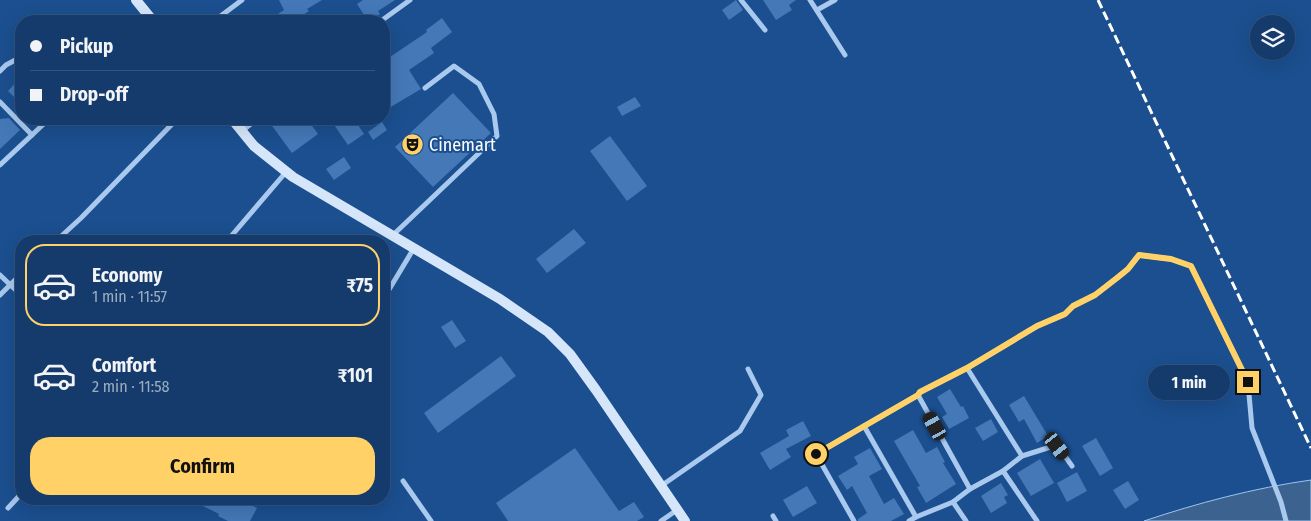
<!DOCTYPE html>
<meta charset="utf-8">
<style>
body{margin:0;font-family:"Fira Sans Condensed",sans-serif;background:#214673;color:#f1f3f6;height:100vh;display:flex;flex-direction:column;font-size:19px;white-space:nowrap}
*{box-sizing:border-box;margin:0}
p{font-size:16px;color:#9dadc1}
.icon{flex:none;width:28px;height:28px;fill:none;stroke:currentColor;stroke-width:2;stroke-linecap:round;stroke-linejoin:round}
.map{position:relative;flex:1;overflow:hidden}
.details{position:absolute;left:15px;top:235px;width:375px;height:270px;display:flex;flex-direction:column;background:#143b6b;border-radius:20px;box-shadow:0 5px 20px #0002,0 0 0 1px #33557e}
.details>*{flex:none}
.banner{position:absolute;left:15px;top:15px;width:375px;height:110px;border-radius:20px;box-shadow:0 5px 20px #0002,0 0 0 1px #33557e;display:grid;align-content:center;height:110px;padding:0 15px;background:#143b6b}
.buttons{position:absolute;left:1250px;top:15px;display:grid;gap:10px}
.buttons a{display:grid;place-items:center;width:45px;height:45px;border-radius:50%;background:#143b6b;box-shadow:0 5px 20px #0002,0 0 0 1px #33557e;font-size:25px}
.end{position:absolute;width:22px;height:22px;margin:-11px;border:6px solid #ffd166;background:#111;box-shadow:0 0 0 2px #111}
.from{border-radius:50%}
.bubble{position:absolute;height:35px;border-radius:18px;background:#143b6b;box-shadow:0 5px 20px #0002,0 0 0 1px #33557e;font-size:16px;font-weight:700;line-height:35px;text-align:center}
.car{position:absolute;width:15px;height:30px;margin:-15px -8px;border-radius:6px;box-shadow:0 0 4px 1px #0007;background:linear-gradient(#222 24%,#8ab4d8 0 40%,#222 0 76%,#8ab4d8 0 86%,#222 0)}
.banner b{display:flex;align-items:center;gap:18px;height:48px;font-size:19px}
.banner b+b{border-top:1px solid #33557e}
.banner i{width:12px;height:12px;background:#f1f3f6}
ul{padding:9px 0 0;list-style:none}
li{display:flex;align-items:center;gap:15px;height:82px;margin:0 10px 8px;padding:0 5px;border:2px solid transparent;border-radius:20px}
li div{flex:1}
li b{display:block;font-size:19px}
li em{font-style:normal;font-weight:700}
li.on{border-color:#ffd166}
li>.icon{width:45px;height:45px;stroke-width:1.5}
.primary-button{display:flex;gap:10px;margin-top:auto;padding:10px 15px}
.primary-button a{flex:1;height:58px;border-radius:20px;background:#ffd166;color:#111;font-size:20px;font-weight:700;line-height:58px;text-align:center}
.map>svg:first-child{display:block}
.water{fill:#3c6290;stroke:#9cc4f0}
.building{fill:#4478b7}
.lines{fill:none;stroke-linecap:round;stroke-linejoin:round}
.street{stroke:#a9c9ee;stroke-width:5}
.secondary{stroke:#d6e6fa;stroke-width:10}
.rail{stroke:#fff;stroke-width:3;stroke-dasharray:9 4;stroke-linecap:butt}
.route{stroke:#ffd166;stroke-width:6}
.labels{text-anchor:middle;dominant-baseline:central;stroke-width:4;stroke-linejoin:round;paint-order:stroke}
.poi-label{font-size:18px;fill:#fff;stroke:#1b4f8f;text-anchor:start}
</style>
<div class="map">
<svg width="1311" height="521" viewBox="0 0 1311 521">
<rect width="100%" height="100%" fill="#1b4f8f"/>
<path class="water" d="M1311,480V521H1144C1198,503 1254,488 1311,480Z"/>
<g class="building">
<polygon points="279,0 322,0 307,9 309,11 294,21 267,21 284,10"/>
<polygon points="363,0 395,0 378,11 380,14 368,21 357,4"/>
<polygon points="736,0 743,10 729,20 722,10"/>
<polygon points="763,0 796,0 789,5 792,10 776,20"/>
<polygon points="442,18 452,32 431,48 434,53 409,70 421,89 389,108 384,100 384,61 427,32 426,30"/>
<polygon points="21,77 21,104 8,91"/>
<polygon points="453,93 491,133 433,187 395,147"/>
<polygon points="635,97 641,106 622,116 617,107"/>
<polygon points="9,118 20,130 0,149 0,119"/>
<polygon points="267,119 307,119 318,134 292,153"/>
<polygon points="330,119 354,119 364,134 348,145"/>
<polygon points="382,122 387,130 373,140 368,132"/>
<polygon points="610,136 647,186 627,201 590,151"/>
<polygon points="344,157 351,168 334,180 326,169"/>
<polygon points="574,229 586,243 547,273 536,259"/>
<polygon points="452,320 466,341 455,348 441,327"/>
<polygon points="501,356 516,376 438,433 424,413"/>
<polygon points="950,389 961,407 963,406 969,418 949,429 942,417 947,414 937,397"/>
<polygon points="1024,396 1048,436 1037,443 1024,419 1019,422 1009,405"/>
<polygon points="991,419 998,432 983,441 975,428"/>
<polygon points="803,421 811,436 786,449 791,457 770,470 760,453 789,436 786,430"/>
<polygon points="913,430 926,453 937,447 945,462 943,463 956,484 926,503 917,487 920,486 894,441"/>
<polygon points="1096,438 1113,468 1100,476 1082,446"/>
<polygon points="575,448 619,511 634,502 644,517 637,521 508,521 496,503"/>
<polygon points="870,448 882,469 869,476 884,504 894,498 904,514 891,521 858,521 858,519 867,513 852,486 847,490 838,476 858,464 854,457"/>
<polygon points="1040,459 1054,483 1031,496 1017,473"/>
<polygon points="1077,472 1087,491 1067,502 1057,483"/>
<polygon points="1128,481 1139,500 1125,509 1113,490"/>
<polygon points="1001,483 1008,495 1004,497 1007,503 991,513 981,496"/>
<polygon points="807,486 817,503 793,517 783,500"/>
<polygon points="189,499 238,499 257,508 250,521 228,521 218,516 219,514"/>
</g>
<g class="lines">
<g class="street">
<polyline points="741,0 765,30"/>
<polyline points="810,0 845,55"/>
<polyline points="817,10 835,0"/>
<polyline points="214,21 242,0"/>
<polyline points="381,21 410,0"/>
<polyline points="0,71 6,65 21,57"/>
<polyline points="0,102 32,135"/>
<polyline points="242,131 257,119"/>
<polyline points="0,165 49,119"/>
<polyline points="393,235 497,136 494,114 479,84 454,66 425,88"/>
<polyline points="56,241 81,218 177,119"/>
<polyline points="227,241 286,172"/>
<polyline points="0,275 21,295"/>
<polyline points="0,295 21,274"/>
<polyline points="384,298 414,248"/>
<polyline points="967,368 1022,456"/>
<polyline points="918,395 970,489"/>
<polyline points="864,426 916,517"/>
<polyline points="1003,471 1037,521"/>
<polyline points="403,481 431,521"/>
<polyline points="661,486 740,431 761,395 748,369"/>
<polyline points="953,502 966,521"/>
<polyline points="8,508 21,494"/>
<polyline points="773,516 776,521"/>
<polyline points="661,521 677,510"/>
<polyline points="854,521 816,454 918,395 920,392 967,368 1037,326 1065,314 1073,306 1095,295 1128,269 1139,255 1171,259 1191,266 1248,383 1252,428 1281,502 1286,521"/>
<polyline points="909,521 916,517 953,502 970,489 1003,471 1022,456 1057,445 1072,466"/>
</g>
<g class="secondary">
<polyline points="136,0 153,21"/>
<polyline points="232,119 254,146 293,177 500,299 548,332 570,354 596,390 685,521"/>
</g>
<polyline class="rail" points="1098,0 1311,448"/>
</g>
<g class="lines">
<polyline class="route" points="816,454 918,395 920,392 967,368 1037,326 1065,314 1073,306 1095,295 1117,278 1128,269 1139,255 1171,259 1191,266 1248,382"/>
</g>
<defs>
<symbol id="theatre-disc" viewBox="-11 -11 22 22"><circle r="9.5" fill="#ffd166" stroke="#1b4f8f"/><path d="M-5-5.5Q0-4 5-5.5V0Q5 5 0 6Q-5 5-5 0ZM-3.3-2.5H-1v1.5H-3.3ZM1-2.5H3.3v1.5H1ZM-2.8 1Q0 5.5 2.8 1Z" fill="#111"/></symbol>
</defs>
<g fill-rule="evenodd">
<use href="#theatre-disc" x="400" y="132" width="25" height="25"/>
</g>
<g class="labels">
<g class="poi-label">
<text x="429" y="145">Cinemart</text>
</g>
</g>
</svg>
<div class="buttons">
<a><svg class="icon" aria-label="layers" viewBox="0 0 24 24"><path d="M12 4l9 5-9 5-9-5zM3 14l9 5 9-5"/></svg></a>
</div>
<i class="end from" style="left:816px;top:454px"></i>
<i class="end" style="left:1248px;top:382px"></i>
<div class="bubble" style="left:1148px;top:365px;width:82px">1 min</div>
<i class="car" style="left:935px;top:426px;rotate:331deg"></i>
<i class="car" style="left:1057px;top:446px;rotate:143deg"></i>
<div class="banner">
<b><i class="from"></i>Pickup</b>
<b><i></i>Drop-off</b>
</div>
<section class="details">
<ul>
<li class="on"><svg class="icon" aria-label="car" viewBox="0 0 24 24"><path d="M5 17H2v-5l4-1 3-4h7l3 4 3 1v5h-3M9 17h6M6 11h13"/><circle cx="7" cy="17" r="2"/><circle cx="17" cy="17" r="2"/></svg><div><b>Economy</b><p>1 min · 11:57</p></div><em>₹75</em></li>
<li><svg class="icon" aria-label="car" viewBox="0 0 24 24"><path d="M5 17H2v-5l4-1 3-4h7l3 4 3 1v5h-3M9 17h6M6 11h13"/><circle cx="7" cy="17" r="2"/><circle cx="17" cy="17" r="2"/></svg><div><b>Comfort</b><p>2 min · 11:58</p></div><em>₹101</em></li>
</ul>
<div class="primary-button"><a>Confirm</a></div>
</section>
</div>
